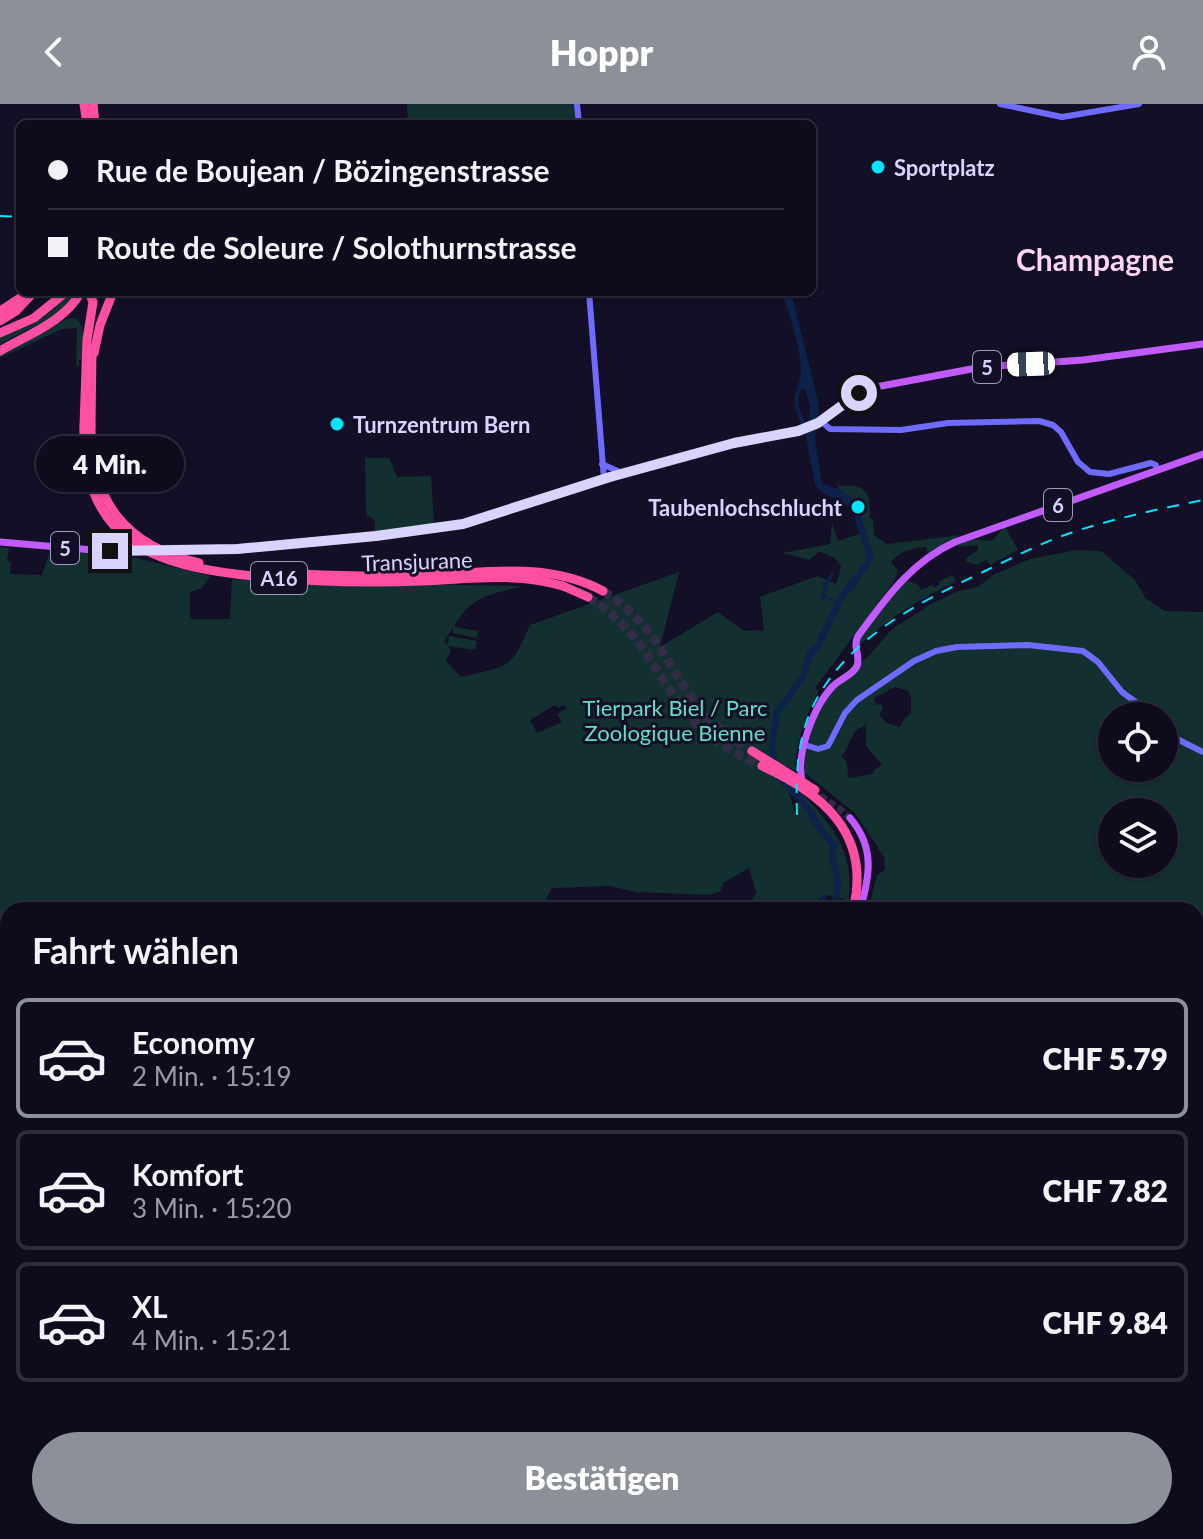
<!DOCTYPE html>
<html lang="de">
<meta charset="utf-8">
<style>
body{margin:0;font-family:Lato,sans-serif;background:#171425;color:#f1f3f6;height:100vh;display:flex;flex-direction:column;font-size:30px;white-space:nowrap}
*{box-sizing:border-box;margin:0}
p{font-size:26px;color:#9b9ba3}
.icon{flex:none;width:44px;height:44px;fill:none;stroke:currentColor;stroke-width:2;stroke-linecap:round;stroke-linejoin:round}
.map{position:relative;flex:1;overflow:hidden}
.sheet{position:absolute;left:0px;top:798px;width:1204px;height:638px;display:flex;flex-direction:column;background:#0e0b1c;border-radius:24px 24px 0 0;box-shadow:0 2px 6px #0004,0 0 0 2px #2e2b3b}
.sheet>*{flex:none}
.top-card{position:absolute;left:16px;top:16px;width:800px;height:176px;border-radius:12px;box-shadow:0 2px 6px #0004,0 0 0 2px #2e2b3b;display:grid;align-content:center;height:176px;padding:0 32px;background:#0e0b1c}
.tools{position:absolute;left:1098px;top:598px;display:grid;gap:16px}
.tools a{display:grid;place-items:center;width:80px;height:80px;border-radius:50%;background:#0e0b1c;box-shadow:0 2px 6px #0004,0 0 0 2px #2e2b3b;font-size:40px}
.end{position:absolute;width:36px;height:36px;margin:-18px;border:10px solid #d9d4ff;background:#111;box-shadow:0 0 0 4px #111}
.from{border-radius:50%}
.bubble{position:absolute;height:56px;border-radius:28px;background:#0e0b1c;box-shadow:0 2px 6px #0004,0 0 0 2px #2e2b3b;font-size:26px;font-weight:800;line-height:56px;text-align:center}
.car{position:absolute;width:24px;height:48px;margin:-24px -12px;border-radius:10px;box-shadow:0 0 6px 2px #0007;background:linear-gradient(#fff 24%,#345 0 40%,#fff 0 76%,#345 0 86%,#fff 0)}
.top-card b{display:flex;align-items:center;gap:28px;height:76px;font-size:30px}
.top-card b+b{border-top:2px solid #2e2b3b}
.top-card i{width:20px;height:20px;background:#f1f3f6}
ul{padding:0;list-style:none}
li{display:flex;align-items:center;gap:24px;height:120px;margin:0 16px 12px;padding:0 16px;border:4px solid #2e2b3b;border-radius:12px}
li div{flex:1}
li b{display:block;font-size:30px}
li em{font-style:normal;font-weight:800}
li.active{border-color:#8c9099}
li>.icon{width:72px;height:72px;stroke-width:1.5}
h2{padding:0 32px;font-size:36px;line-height:96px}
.cta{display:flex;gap:16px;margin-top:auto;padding:16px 32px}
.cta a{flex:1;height:92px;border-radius:48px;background:#8c9099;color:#fff;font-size:32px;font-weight:800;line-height:92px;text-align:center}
header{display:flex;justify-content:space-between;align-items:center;height:104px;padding:0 32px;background:#8c9099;color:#fff;font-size:36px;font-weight:800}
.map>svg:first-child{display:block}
.green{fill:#12302f;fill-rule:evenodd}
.water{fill:#0c2248}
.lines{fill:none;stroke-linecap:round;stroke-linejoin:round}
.stream{stroke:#0c2248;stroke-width:2}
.canal{stroke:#0c2248;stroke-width:4}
.river{stroke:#0c2248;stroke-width:7}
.primary-tunnel{stroke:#312d47;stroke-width:7;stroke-dasharray:7 3.5;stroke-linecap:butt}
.highway-tunnel{stroke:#312d47;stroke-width:9;stroke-dasharray:9 4.5;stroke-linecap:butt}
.secondary{stroke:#6f6bff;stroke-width:6}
.primary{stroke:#c25bff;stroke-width:7}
.highway{stroke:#ff4fa3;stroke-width:9}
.rail{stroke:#00e5ff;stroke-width:2;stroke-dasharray:12 10;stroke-linecap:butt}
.highway-bridge{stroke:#ff4fa3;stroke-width:9}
.route{stroke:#d9d4ff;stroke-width:10}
.poi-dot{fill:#00e5ff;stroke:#130f26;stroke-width:3}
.labels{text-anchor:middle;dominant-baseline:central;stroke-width:6;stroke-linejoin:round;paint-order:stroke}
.shield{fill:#130f26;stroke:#9e99be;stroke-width:2}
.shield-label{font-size:20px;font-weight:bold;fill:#d9d4ff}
.poi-label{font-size:22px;font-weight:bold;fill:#d9d4ff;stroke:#130f26;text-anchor:start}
.street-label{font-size:22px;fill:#d9d4ff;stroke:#130f26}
.park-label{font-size:22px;fill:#5fe0c0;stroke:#130f26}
.district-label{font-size:30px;font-weight:bold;fill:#ffd6f0;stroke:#130f26}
</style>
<header><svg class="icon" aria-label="back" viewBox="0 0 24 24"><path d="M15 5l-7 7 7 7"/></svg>Hoppr<svg class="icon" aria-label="person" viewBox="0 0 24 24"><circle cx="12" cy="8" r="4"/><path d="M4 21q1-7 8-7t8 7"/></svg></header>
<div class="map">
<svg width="1203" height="1435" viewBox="0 0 1203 1435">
<rect width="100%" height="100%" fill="#130f26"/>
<g class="green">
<polygon points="407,0 577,0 579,20 408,20"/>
<polygon points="69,188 79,188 68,205 0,240 0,232 32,219"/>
<path d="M75,214C88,223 82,241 82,256H79V262H76L77,224L62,225L0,254V250L66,215Z"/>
<polygon points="365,354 389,354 397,373 431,372 434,420 374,430 375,416 366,411"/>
<path d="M836,378L840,382C865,379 873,391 869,414L873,415L874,431L887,440L961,431L928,450L926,443C913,444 899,447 891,458L898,467L895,476L815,584L819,587C805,612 796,638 795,667L786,662L785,675L796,712H798V696L802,689C834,724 854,747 849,797L829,791L817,796L813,806H747L756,788L749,764L723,779L721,787L710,791L636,788L610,782L552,784L540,806H8V1321L0,1322V443L9,444L7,457L11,458L10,470L42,471L50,447L128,452L210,472L202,484L190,488V515H230L232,475L331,479L522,482C490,491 470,492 454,523L478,527L477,534L453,529V524L444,537L448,541L449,532L477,537L475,546L448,542L451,546L446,557L461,573C508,561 510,568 530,521L679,468L660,543L718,508L744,527L764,526L760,493L817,472L836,480L841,463C836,453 831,451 819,448L809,456L783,449L830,440L832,419L838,437L859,430V399L839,385ZM555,601L558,604L565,601L567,604L557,610L562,618L537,629L530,616Z"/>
<polygon points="1005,422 1018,446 990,461 986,456 977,461 967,458 966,454 978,446 978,441 958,443 957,441 971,435 992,437"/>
<path d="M1077,446L1101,447L1135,476L1146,495L1165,507L1203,508V1409L1196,1412V806H868L877,771L885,766L884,753L856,710L805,669V641L817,604L857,560L867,554L892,525L933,499L959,487L978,483L993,471L1030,455ZM895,583L908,587L911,593V609L905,614L900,623L887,619L879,611L883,604L881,600L876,601L874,594ZM1112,612H1164V664H1112ZM866,620V642L882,661L874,666L873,670L849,674L846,657L841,651L844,649L855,627ZM1112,708H1164V760H1112Z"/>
<path d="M952,471L956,477C920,496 887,514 858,543V536L906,476L918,481L921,486L932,481L934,484L939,481L938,478Z"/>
<polygon points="0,1390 3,1394 8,1395 8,1428 734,1428 748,1435 0,1435"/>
<polygon points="750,1428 859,1428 859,1433 867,1433 867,1430 871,1430 871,1435 762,1435"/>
</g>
<path class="water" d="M782,188H791L819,301L815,336L822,380L839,385L859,399L863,414L860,430C858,423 856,415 853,409C845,393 824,395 815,381L806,333L810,303L805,285L797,283C809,261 789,212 782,188Z"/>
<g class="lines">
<g class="stream">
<polyline points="824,492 839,499"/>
<polyline points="1131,1428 1138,1434 1154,1428"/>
<polyline points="1184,1428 1195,1428"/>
<polyline points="1196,1428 1203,1423"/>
</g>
<g class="canal">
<path d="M802,281C792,293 797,306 803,319"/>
<polyline points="823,495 826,480 832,470"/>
<polyline points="824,806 824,792"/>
<polyline points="828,806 833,803"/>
</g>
<g class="river">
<polyline points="774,661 772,642 777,608 803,573 810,550 817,543 841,494 868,459 870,451 859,418"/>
<path d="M779,672C786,682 794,688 802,697C814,710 818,729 834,740C830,757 835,758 837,773C839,782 836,797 832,806"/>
<polyline points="895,1435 896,1428"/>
</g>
<polyline class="primary-tunnel" points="820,692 841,706 850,714"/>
<g class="highway-tunnel">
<path d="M603,487C657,521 663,557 698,602C713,621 732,634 751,647"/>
<path d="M588,493C647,529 653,573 695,618C714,638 737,651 762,662"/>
</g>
<g class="secondary">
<polyline points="577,0 579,20"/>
<polyline points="1000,0 1062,13 1139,0"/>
<polyline points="589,188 604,375"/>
<polyline points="821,317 830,325 901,326 948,319 1039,317 1053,321 1061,328 1078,358 1090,368 1109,370 1151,359 1156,361 1157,366"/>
<polyline points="602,360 624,370"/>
<polyline points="1164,621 1179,636 1203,648"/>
<polyline points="805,641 818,645 828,642 845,609 857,596 914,557 936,547 957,543 1028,541 1083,547 1098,558 1122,588 1155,612"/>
<polyline points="0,1377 8,1378"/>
<polyline points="0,1413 8,1413"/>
<polyline points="956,1428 991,1435"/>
</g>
<g class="primary">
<polyline points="0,438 93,446 149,447"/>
<polyline points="170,448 299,440 467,420 610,373 734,339 798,327 818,319 859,289 876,283 982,263 1083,256 1203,240"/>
<path d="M803,680C794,652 814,602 833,582C840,575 853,571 857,562C861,551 852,543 858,532C886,494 911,458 955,438L1203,350"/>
<path d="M850,714C875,743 870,772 860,806"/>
<polyline points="740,1428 754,1435"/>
<polyline points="947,1428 948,1435"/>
<polyline points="1052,1428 1053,1435"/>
</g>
<g class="highway">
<polyline points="84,0 87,20"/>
<polyline points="93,0 95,20"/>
<polyline points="0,207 23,192"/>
<polyline points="0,217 16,207 34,188"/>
<polyline points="0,229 34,214 66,188"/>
<path d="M0,247C29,230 64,218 81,188"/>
<polyline points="94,249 100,221 113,188"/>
<polyline points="84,322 87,236 93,198 89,188"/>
<polyline points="91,322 92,246"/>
<path d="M302,470C343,472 385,473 426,471C488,469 546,457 603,487"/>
<polyline points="563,482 588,493"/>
<path d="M762,662C822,689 870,729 854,802"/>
</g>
<g class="rail">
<polyline points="0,112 20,113"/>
<path d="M797,711C796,674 796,639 812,604C846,534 918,499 985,467C1014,453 1043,438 1073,428C1116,414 1159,405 1203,396"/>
</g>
<g class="highway-bridge">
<path d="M84,322C81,443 162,464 264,473C317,478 370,479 423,477C470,475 517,468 563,482"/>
<path d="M91,322C90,397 126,442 199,459"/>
<polyline points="752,647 815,686"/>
</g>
</g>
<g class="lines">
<polyline class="route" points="110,447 237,445 376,432 463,420 610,373 734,339 798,327 818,319 859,289"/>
</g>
<g class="poi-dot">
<circle cx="878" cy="63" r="8"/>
<circle cx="337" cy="320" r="8"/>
<circle cx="858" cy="403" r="8"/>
</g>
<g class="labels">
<g class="shield">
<rect x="973" y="247" width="28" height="32" rx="6"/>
<rect x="1044" y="385" width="28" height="32" rx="6"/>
<rect x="51" y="428" width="28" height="32" rx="6"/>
<rect x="251" y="458" width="56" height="32" rx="6"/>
</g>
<g class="shield-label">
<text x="987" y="263">5</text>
<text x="1058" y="401">6</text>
<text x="65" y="444">5</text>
<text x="279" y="474">A16</text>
</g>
<g class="poi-label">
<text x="894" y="63">Sportplatz</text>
<text x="353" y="320">Turnzentrum Bern</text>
<text x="842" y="403" text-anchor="end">Taubenlochschlucht</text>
</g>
<g class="street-label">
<text transform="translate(417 457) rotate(-2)">Transjurane</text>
</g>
<g class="park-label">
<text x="675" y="603">Tierpark Biel / Parc<tspan x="675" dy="25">Zoologique Bienne</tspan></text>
</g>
<g class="district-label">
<text x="1095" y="155">Champagne</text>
</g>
</g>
</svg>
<div class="tools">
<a><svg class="icon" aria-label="locate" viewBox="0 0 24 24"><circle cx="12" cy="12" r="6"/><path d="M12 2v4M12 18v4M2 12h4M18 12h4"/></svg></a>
<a><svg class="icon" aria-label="layers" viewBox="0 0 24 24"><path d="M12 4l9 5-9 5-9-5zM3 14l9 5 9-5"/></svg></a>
</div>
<i class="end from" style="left:859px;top:289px"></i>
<i class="end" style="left:110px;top:447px"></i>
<div class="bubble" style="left:36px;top:332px;width:148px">4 Min.</div>
<i class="car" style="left:1031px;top:260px;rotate:268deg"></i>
<div class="top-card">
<b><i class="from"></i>Rue de Boujean / Bözingenstrasse</b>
<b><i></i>Route de Soleure / Solothurnstrasse</b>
</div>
<section class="sheet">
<h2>Fahrt wählen</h2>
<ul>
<li class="active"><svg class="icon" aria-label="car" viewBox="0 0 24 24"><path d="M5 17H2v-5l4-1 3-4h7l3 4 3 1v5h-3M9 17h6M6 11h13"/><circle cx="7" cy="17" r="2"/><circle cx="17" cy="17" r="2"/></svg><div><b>Economy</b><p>2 Min. · 15:19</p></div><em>CHF 5.79</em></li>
<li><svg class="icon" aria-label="car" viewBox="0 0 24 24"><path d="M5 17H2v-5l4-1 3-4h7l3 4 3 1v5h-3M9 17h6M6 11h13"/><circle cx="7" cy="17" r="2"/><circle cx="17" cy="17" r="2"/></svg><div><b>Komfort</b><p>3 Min. · 15:20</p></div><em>CHF 7.82</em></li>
<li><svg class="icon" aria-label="car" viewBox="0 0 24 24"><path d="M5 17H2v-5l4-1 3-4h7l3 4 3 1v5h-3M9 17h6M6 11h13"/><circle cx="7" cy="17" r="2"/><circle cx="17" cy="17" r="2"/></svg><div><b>XL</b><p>4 Min. · 15:21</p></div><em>CHF 9.84</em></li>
</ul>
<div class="cta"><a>Bestätigen</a></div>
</section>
</div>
